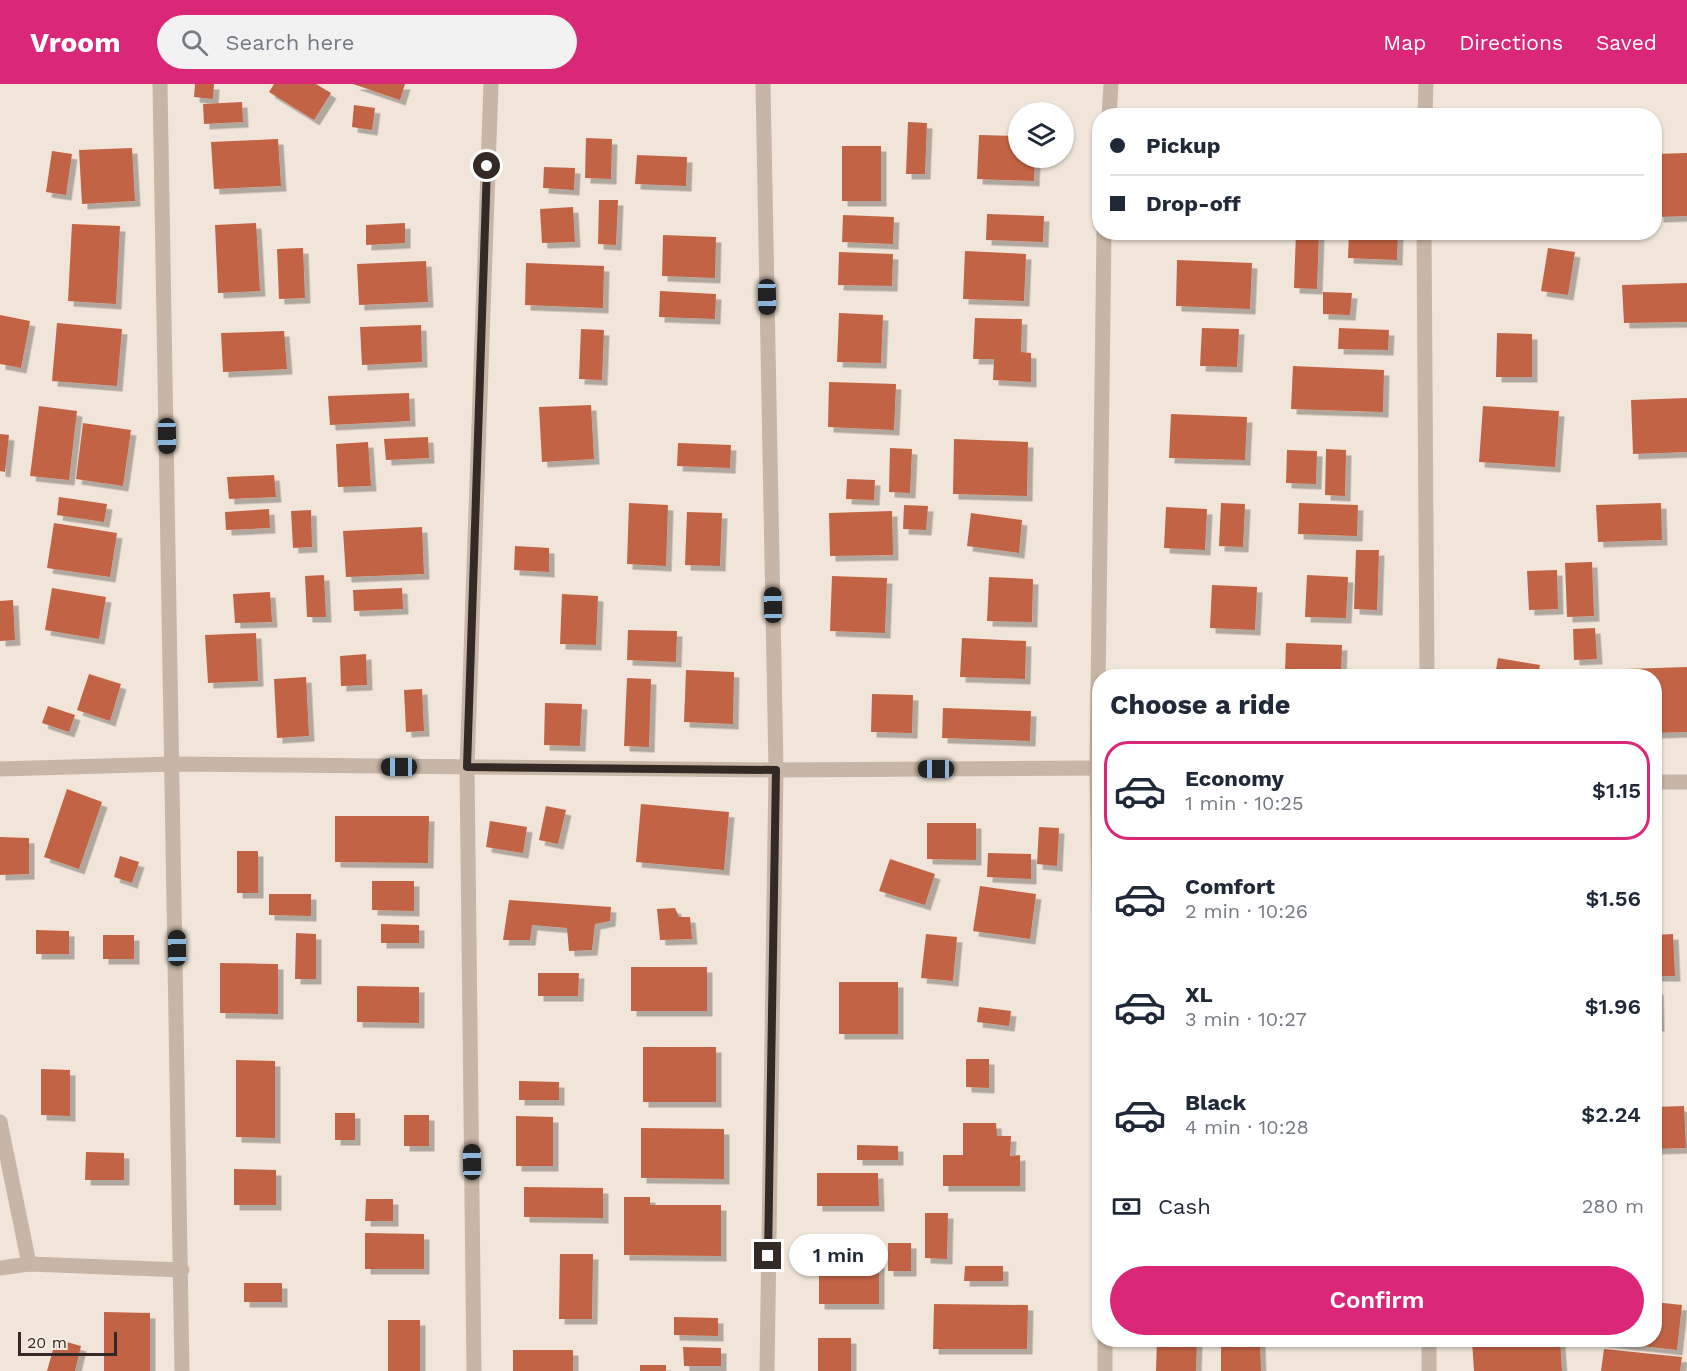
<!DOCTYPE html>
<meta charset="utf-8">
<style>
body{margin:0;font-family:"Work Sans",sans-serif;background:#f2f2f3;color:#1f2937;height:100vh;display:flex;flex-direction:column;font-size:22px;white-space:nowrap}
*{box-sizing:border-box;margin:0}
p{font-size:20px;color:#747a83}
.icon{flex:none;width:33px;height:33px;fill:none;stroke:currentColor;stroke-width:2;stroke-linecap:round;stroke-linejoin:round}
.map{position:relative;flex:1;overflow:hidden}
.sheet{position:absolute;left:1092px;top:585px;width:570px;height:678px;display:flex;flex-direction:column;background:#fff;border-radius:24px;box-shadow:0 2px 4px #0004}
.sheet>*{flex:none}
.guide{position:absolute;left:1092px;top:24px;width:570px;height:132px;border-radius:24px;box-shadow:0 2px 4px #0004;display:grid;align-content:center;height:132px;padding:0 18px;background:#fff}
.tools{position:absolute;left:1008px;top:18px;display:grid;gap:12px}
.tools a{display:grid;place-items:center;width:66px;height:66px;border-radius:50%;background:#fff;box-shadow:0 2px 4px #0004;font-size:30px}
.scale{position:absolute;left:18px;bottom:15px;width:99px;box-sizing:border-box;padding-left:6px;border:3px solid #332a26;border-top:0;font-size:16px;line-height:21px;white-space:nowrap;color:#332a26;-webkit-text-stroke:4px #f8efe4;paint-order:stroke}
.end{position:absolute;width:27px;height:27px;margin:-14px;border:8px solid #332a26;background:#fff;box-shadow:0 0 0 3px #fff}
.from{border-radius:50%}
.bubble{position:absolute;height:42px;border-radius:21px;background:#fff;box-shadow:0 2px 4px #0004;font-size:20px;font-weight:600;line-height:42px;text-align:center}
.car{position:absolute;width:18px;height:36px;margin:-18px -9px;border-radius:8px;box-shadow:0 0 4px 2px #0007;background:linear-gradient(#222 24%,#8ab4d8 0 40%,#222 0 76%,#8ab4d8 0 86%,#222 0)}
.guide b{display:flex;align-items:center;gap:21px;height:57px;font-size:22px}
.guide b+b{border-top:2px solid #e0e1e3}
.guide i{width:15px;height:15px;background:#1f2937}
ul{padding:0;list-style:none}
li{display:flex;align-items:center;gap:18px;height:99px;margin:0 12px 9px;padding:0 6px;border:3px solid transparent;border-radius:24px}
li div{flex:1}
li b{display:block;font-size:22px}
li em{font-style:normal;font-weight:600}
li.selected{border-color:#db2777}
li>.icon{width:54px;height:54px;stroke-width:1.5}
h2{padding:0 18px;font-size:27px;line-height:72px}
.pay{display:flex;align-items:center;gap:15px;height:66px;padding:0 18px;font-size:22px}
.pay p{margin-inline-start:auto}
.primary-button{display:flex;gap:12px;margin-top:auto;padding:12px 18px}
.primary-button a{flex:1;height:69px;border-radius:36px;background:#db2777;color:#fff;font-size:24px;font-weight:600;line-height:69px;text-align:center}
header{display:flex;align-items:center;gap:36px;box-sizing:border-box;height:84px;padding:0 30px;background:#db2777;color:#fff}
header strong{font-size:28px}
nav{display:flex;gap:33px;margin-inline-start:auto;font-size:21px}
.search{width:420px;height:54px;background:#f2f2f3;display:flex;align-items:center;gap:15px;box-sizing:border-box;padding:0 21px;border-radius:33px;color:#747a83;font-size:22px}
.map>svg:first-child{display:block}
.building{fill:#c36444;filter:url(#shadow)}
.lines{fill:none;stroke-linecap:round;stroke-linejoin:round}
.minor{stroke:#c7b5a5;stroke-width:15}
.route{stroke:#332a26;stroke-width:8}
</style>
<header>
<strong>Vroom</strong>
<div class="search"><svg class="icon" aria-label="search" viewBox="0 0 24 24"><circle cx="10" cy="10" r="6"/><path d="M15 15l6 6"/></svg>Search here</div>
<nav><a>Map</a><a>Directions</a><a>Saved</a></nav>
</header>
<div class="map">
<svg width="1687" height="1287" viewBox="0 0 1687 1287">
<defs>
<filter id="shadow"><feDropShadow dx="5.5" dy="5.5" stdDeviation="0" flood-color="#0004"/></filter>
</defs>
<rect width="100%" height="100%" fill="#f0e5d8"/>
<g class="building">
<polygon points="195,0 214,0 213,15 194,13"/>
<polygon points="274,0 316,0 331,9 314,36 269,8"/>
<polygon points="353,0 405,0 400,16"/>
<polygon points="242,18 243,38 204,40 203,20"/>
<polygon points="354,21 375,24 372,46 352,43"/>
<polygon points="908,38 927,39 925,90 906,90"/>
<polygon points="979,51 1018,52 1018,74 1035,74 1034,97 977,95"/>
<polygon points="586,54 612,55 611,95 585,94"/>
<polygon points="278,55 281,102 214,105 211,58"/>
<rect x="842" y="62" width="39" height="55"/>
<polygon points="132,64 135,117 82,120 79,66"/>
<polygon points="52,67 72,70 66,111 46,108"/>
<polygon points="1687,69 1687,132 1658,133 1656,70"/>
<polygon points="637,71 687,73 686,102 635,100"/>
<polygon points="544,83 575,84 574,106 543,104"/>
<polygon points="599,116 618,116 616,161 598,160"/>
<polygon points="573,123 575,158 542,159 540,125"/>
<polygon points="987,130 1044,132 1043,158 986,156"/>
<polygon points="843,131 894,133 893,160 842,158"/>
<polygon points="256,139 260,207 218,209 215,141"/>
<polygon points="405,139 405,159 366,161 366,141"/>
<polygon points="72,140 120,142 116,220 68,217"/>
<polygon points="1296,148 1319,148 1317,205 1294,204"/>
<polygon points="1349,148 1398,148 1397,176 1348,174"/>
<polygon points="663,151 716,153 715,194 662,192"/>
<polygon points="303,164 305,214 279,215 277,165"/>
<polygon points="1548,164 1575,168 1568,211 1541,207"/>
<polygon points="965,167 1026,170 1024,217 963,215"/>
<polygon points="839,168 893,170 892,202 838,201"/>
<polygon points="1177,176 1252,179 1250,225 1176,222"/>
<polygon points="426,177 428,218 359,221 357,180"/>
<polygon points="526,179 604,182 603,224 525,221"/>
<polygon points="1687,199 1687,238 1624,239 1622,201"/>
<polygon points="660,207 716,210 715,235 659,233"/>
<polygon points="1323,208 1352,209 1350,231 1323,230"/>
<polygon points="839,229 883,231 881,279 837,278"/>
<polygon points="0,231 30,237 21,284 0,280"/>
<polygon points="975,234 1022,235 1021,268 1031,269 1031,298 993,296 994,275 973,275"/>
<polygon points="57,239 122,245 117,302 52,297"/>
<polygon points="421,241 422,278 362,281 360,243"/>
<polygon points="1202,244 1239,245 1237,283 1200,282"/>
<polygon points="1339,244 1389,246 1388,266 1338,265"/>
<polygon points="581,245 604,246 602,296 579,295"/>
<polygon points="284,247 287,285 223,288 221,249"/>
<polygon points="1497,249 1532,250 1532,293 1496,293"/>
<polygon points="1293,282 1384,286 1383,328 1291,325"/>
<polygon points="829,298 896,300 894,346 828,343"/>
<polygon points="409,309 410,337 330,341 328,312"/>
<polygon points="1687,314 1687,368 1633,370 1631,316"/>
<polygon points="591,321 594,375 542,378 539,323"/>
<polygon points="39,322 77,327 69,396 30,392"/>
<polygon points="1483,322 1559,327 1555,383 1479,378"/>
<polygon points="1171,330 1247,333 1245,376 1169,374"/>
<polygon points="83,339 131,346 123,402 76,395"/>
<polygon points="0,350 9,351 5,388 0,387"/>
<polygon points="428,353 429,374 386,376 384,355"/>
<polygon points="954,355 1028,358 1027,412 953,410"/>
<polygon points="368,358 371,402 338,403 336,360"/>
<polygon points="678,359 731,361 730,384 677,382"/>
<polygon points="890,364 912,365 910,409 889,408"/>
<polygon points="1326,365 1346,366 1345,412 1325,411"/>
<polygon points="1287,366 1317,367 1316,400 1286,399"/>
<polygon points="274,391 276,413 229,415 227,393"/>
<polygon points="847,395 875,396 874,416 846,415"/>
<polygon points="59,413 107,420 104,438 57,431"/>
<polygon points="629,419 668,421 666,482 627,480"/>
<polygon points="1221,419 1245,420 1243,463 1219,462"/>
<polygon points="1299,419 1358,421 1357,452 1298,450"/>
<polygon points="1661,419 1662,456 1598,458 1596,421"/>
<polygon points="904,421 928,422 926,446 903,445"/>
<polygon points="1166,423 1207,425 1205,466 1164,464"/>
<polygon points="269,425 270,444 226,446 225,428"/>
<polygon points="311,426 312,463 293,464 291,427"/>
<polygon points="892,427 893,471 830,472 829,429"/>
<polygon points="687,428 722,429 720,482 685,481"/>
<polygon points="971,429 1022,436 1019,469 967,462"/>
<polygon points="54,439 117,449 110,493 47,484"/>
<polygon points="422,443 424,490 346,493 343,447"/>
<polygon points="515,462 549,464 549,488 514,486"/>
<polygon points="1356,466 1379,466 1377,526 1354,525"/>
<polygon points="1592,478 1594,532 1567,533 1565,479"/>
<polygon points="1557,486 1558,525 1529,526 1527,487"/>
<polygon points="324,491 326,533 307,533 305,492"/>
<polygon points="1307,491 1348,493 1346,534 1305,533"/>
<polygon points="832,492 887,494 885,549 830,547"/>
<polygon points="989,493 1033,495 1032,538 987,537"/>
<polygon points="1212,501 1257,503 1255,546 1210,544"/>
<polygon points="52,504 106,513 99,555 45,546"/>
<polygon points="402,504 403,525 354,527 353,506"/>
<polygon points="270,508 272,538 235,539 233,510"/>
<polygon points="562,510 598,512 596,561 560,560"/>
<polygon points="13,516 15,556 0,557 0,517"/>
<polygon points="1595,544 1597,575 1574,576 1573,545"/>
<polygon points="628,546 677,547 676,578 627,576"/>
<polygon points="256,549 258,597 208,599 205,551"/>
<polygon points="962,554 1026,557 1025,595 960,593"/>
<polygon points="1286,559 1342,561 1341,590 1285,588"/>
<polygon points="366,570 367,601 341,602 340,572"/>
<polygon points="1498,574 1540,581 1538,592 1495,592"/>
<polygon points="1687,583 1687,648 1654,649 1654,592 1627,592 1626,585"/>
<polygon points="686,586 734,588 733,640 684,638"/>
<polygon points="89,590 121,600 110,637 77,626"/>
<polygon points="306,593 309,652 277,654 274,595"/>
<polygon points="627,594 651,595 649,663 624,662"/>
<polygon points="422,605 424,647 406,648 404,606"/>
<polygon points="872,610 913,611 912,649 871,648"/>
<polygon points="545,619 582,620 580,662 544,661"/>
<polygon points="48,622 75,631 69,648 42,639"/>
<polygon points="943,624 1031,627 1030,657 942,654"/>
<polygon points="67,705 102,718 79,785 44,773"/>
<polygon points="641,720 729,728 724,786 636,778"/>
<polygon points="546,722 566,726 558,760 539,756"/>
<polygon points="335,732 429,732 428,779 335,778"/>
<polygon points="490,737 527,743 523,769 486,763"/>
<polygon points="927,739 976,739 976,776 927,775"/>
<polygon points="1039,743 1059,744 1057,782 1037,780"/>
<polygon points="0,753 29,754 29,790 0,791"/>
<rect x="237" y="767" width="21" height="42"/>
<polygon points="988,769 1031,770 1031,795 987,793"/>
<polygon points="120,772 139,778 132,799 114,793"/>
<polygon points="890,775 935,790 925,821 879,807"/>
<polygon points="372,797 414,797 414,827 372,826"/>
<polygon points="980,802 1036,810 1030,855 973,847"/>
<polygon points="269,810 311,810 311,832 269,831"/>
<polygon points="509,816 611,823 610,837 595,840 592,866 569,867 567,844 532,841 530,856 503,856"/>
<polygon points="675,824 679,833 690,833 692,855 660,856 657,825"/>
<polygon points="381,840 419,841 419,859 381,859"/>
<polygon points="36,846 69,847 69,870 36,870"/>
<polygon points="296,849 316,850 316,895 295,895"/>
<polygon points="926,850 957,853 953,897 921,894"/>
<polygon points="1673,850 1675,892 1654,892 1654,851"/>
<rect x="103" y="851" width="31" height="24"/>
<polygon points="220,879 278,880 278,930 220,929"/>
<rect x="631" y="883" width="76" height="44"/>
<polygon points="538,889 579,889 578,912 538,912"/>
<rect x="839" y="898" width="59" height="52"/>
<polygon points="357,902 419,903 419,939 357,938"/>
<polygon points="1658,905 1659,942 1654,942 1654,906"/>
<polygon points="979,923 1011,927 1009,942 977,938"/>
<rect x="643" y="963" width="73" height="55"/>
<polygon points="966,975 989,975 989,1004 966,1003"/>
<polygon points="236,976 275,977 275,1054 236,1053"/>
<polygon points="41,985 70,986 70,1032 41,1031"/>
<polygon points="519,997 559,998 559,1016 519,1016"/>
<polygon points="1684,1022 1686,1064 1654,1065 1654,1023"/>
<rect x="335" y="1029" width="20" height="27"/>
<rect x="404" y="1031" width="25" height="31"/>
<polygon points="516,1032 553,1033 553,1082 516,1082"/>
<polygon points="963,1039 996,1039 997,1052 1011,1052 1010,1072 1020,1071 1020,1102 943,1102 943,1071 963,1071"/>
<polygon points="641,1044 724,1045 724,1095 641,1094"/>
<polygon points="857,1061 898,1062 898,1076 857,1076"/>
<polygon points="86,1068 124,1069 124,1096 85,1096"/>
<polygon points="234,1085 276,1086 276,1121 234,1121"/>
<polygon points="817,1089 878,1089 879,1122 817,1122"/>
<polygon points="524,1103 603,1104 603,1134 524,1133"/>
<polygon points="624,1113 650,1113 650,1121 721,1121 721,1172 624,1171"/>
<polygon points="366,1115 393,1115 393,1137 365,1137"/>
<polygon points="925,1129 948,1129 947,1175 925,1174"/>
<polygon points="365,1149 424,1150 424,1185 365,1185"/>
<rect x="888" y="1159" width="23" height="28"/>
<polygon points="844,1163 879,1163 879,1220 819,1220 819,1190 844,1190"/>
<polygon points="560,1170 593,1170 592,1235 559,1235"/>
<polygon points="965,1182 1003,1182 1003,1197 964,1197"/>
<rect x="244" y="1199" width="38" height="19"/>
<polygon points="1654,1218 1682,1221 1677,1266 1598,1257 1654,1256"/>
<polygon points="934,1220 1028,1221 1027,1265 933,1265"/>
<polygon points="104,1228 150,1229 150,1287 104,1287"/>
<polygon points="674,1233 718,1234 718,1252 674,1251"/>
<rect x="388" y="1236" width="32" height="51"/>
<rect x="818" y="1254" width="33" height="33"/>
<polygon points="56,1255 81,1262 75,1287 47,1287"/>
<polygon points="1157,1256 1197,1256 1196,1287 1156,1287"/>
<polygon points="1221,1256 1260,1256 1261,1287 1221,1287"/>
<polygon points="1472,1256 1560,1256 1562,1287 1474,1287"/>
<polygon points="683,1263 721,1264 721,1282 684,1282"/>
<polygon points="1604,1265 1682,1273 1680,1287 1601,1287"/>
<rect x="513" y="1266" width="60" height="21"/>
<rect x="640" y="1281" width="26" height="6"/>
</g>
<g class="lines">
<g class="minor">
<polyline points="160,0 182,1287"/>
<polyline points="763,0 776,686 767,1287"/>
<polyline points="1109,32 1111,0"/>
<polyline points="1425,32 1426,0"/>
<polyline points="1424,148 1427,592"/>
<polyline points="0,685 173,680 776,686 1100,684"/>
<polyline points="1654,698 1687,698"/>
<polyline points="1100,872 1097,684 1104,148"/>
<polyline points="0,1038 29,1180"/>
<polyline points="0,1184 29,1180 182,1186"/>
<polyline points="1105,1256 1105,1287"/>
<polyline points="1429,1256 1429,1287"/>
<polyline points="474,1287 467,683 491,0"/>
</g>
</g>
<g class="lines">
<polyline class="route" points="487,82 467,683 776,686 768,1172"/>
</g>
</svg>
<div class="tools">
<a><svg class="icon" aria-label="layers" viewBox="0 0 24 24"><path d="M12 4l9 5-9 5-9-5zM3 14l9 5 9-5"/></svg></a>
</div>
<div class="scale">20 m</div>
<i class="end from" style="left:487px;top:82px"></i>
<i class="end" style="left:768px;top:1172px"></i>
<div class="bubble" style="left:789px;top:1150px;width:99px">1 min</div>
<i class="car" style="left:767px;top:213px;rotate:179deg"></i>
<i class="car" style="left:167px;top:352px;rotate:179deg"></i>
<i class="car" style="left:773px;top:521px;rotate:359deg"></i>
<i class="car" style="left:399px;top:683px;rotate:270deg"></i>
<i class="car" style="left:936px;top:685px;rotate:270deg"></i>
<i class="car" style="left:177px;top:864px;rotate:359deg"></i>
<i class="car" style="left:472px;top:1078px;rotate:359deg"></i>
<div class="guide">
<b><i class="from"></i>Pickup</b>
<b><i></i>Drop-off</b>
</div>
<section class="sheet">
<h2>Choose a ride</h2>
<ul>
<li class="selected"><svg class="icon" aria-label="car" viewBox="0 0 24 24"><path d="M5 17H2v-5l4-1 3-4h7l3 4 3 1v5h-3M9 17h6M6 11h13"/><circle cx="7" cy="17" r="2"/><circle cx="17" cy="17" r="2"/></svg><div><b>Economy</b><p>1 min · 10:25</p></div><em>$1.15</em></li>
<li><svg class="icon" aria-label="car" viewBox="0 0 24 24"><path d="M5 17H2v-5l4-1 3-4h7l3 4 3 1v5h-3M9 17h6M6 11h13"/><circle cx="7" cy="17" r="2"/><circle cx="17" cy="17" r="2"/></svg><div><b>Comfort</b><p>2 min · 10:26</p></div><em>$1.56</em></li>
<li><svg class="icon" aria-label="car" viewBox="0 0 24 24"><path d="M5 17H2v-5l4-1 3-4h7l3 4 3 1v5h-3M9 17h6M6 11h13"/><circle cx="7" cy="17" r="2"/><circle cx="17" cy="17" r="2"/></svg><div><b>XL</b><p>3 min · 10:27</p></div><em>$1.96</em></li>
<li><svg class="icon" aria-label="car" viewBox="0 0 24 24"><path d="M5 17H2v-5l4-1 3-4h7l3 4 3 1v5h-3M9 17h6M6 11h13"/><circle cx="7" cy="17" r="2"/><circle cx="17" cy="17" r="2"/></svg><div><b>Black</b><p>4 min · 10:28</p></div><em>$2.24</em></li>
</ul>
<div class="pay"><svg class="icon" aria-label="cash" viewBox="0 0 24 24"><path d="M3 7h18v10H3z"/><circle cx="12" cy="12" r="2"/></svg>Cash<p>280 m</p></div>
<div class="primary-button"><a>Confirm</a></div>
</section>
</div>
